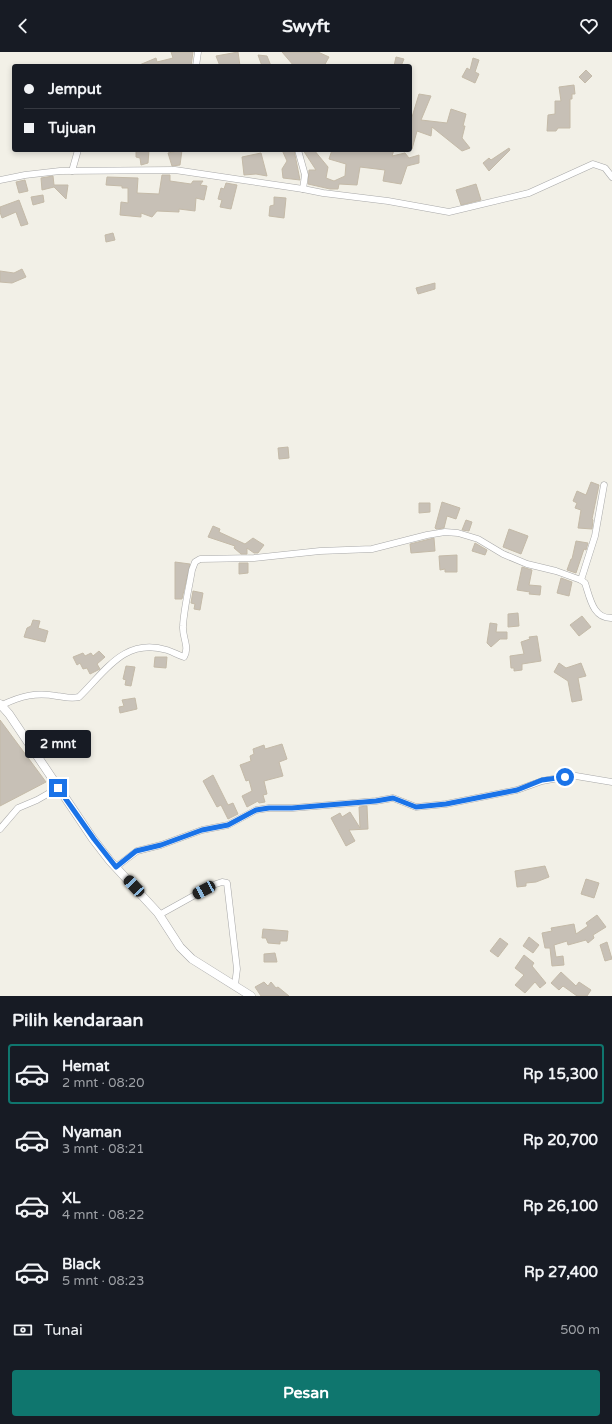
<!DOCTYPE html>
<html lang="id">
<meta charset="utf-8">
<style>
body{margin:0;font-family:"Varela Round",sans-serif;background:#20242c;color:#f1f3f6;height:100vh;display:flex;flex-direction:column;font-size:15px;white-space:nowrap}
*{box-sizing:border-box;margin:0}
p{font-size:13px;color:#9ea1a6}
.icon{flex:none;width:22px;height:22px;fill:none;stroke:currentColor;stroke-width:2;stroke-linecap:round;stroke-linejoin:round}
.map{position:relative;height:944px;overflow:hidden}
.details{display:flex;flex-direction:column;background:#171b24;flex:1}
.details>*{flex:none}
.banner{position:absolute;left:12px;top:12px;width:400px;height:88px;border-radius:4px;box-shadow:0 2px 6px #0003;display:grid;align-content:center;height:88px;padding:0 12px;background:#171b24}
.end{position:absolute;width:18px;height:18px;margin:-9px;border:5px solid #1a73e8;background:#fff;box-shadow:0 0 0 2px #fff}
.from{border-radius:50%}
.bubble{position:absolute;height:28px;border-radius:4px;background:#171b24;box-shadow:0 2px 6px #0003;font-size:13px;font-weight:700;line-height:28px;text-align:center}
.car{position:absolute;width:12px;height:24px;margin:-12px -6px;border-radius:5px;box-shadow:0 0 3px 1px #0007;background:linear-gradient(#222 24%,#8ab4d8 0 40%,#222 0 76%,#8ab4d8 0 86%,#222 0)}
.banner b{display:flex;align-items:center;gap:14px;height:38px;font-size:15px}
.banner b+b{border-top:1px solid #363941}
.banner i{width:10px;height:10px;background:#f1f3f6}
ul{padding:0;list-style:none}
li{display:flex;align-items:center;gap:12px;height:60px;margin:0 8px 6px;padding:0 4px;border:2px solid transparent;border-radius:4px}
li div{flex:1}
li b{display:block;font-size:15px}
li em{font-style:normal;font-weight:700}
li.active{border-color:#0f766e}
li>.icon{width:36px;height:36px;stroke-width:1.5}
h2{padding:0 12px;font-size:18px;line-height:48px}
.pay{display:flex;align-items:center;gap:10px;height:44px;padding:0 12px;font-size:15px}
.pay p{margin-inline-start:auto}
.primary-button{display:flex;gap:8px;margin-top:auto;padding:8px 12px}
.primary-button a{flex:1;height:46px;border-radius:4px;background:#0f766e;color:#fff;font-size:16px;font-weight:700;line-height:46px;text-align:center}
header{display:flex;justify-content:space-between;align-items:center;height:52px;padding:0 12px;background:#171b24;font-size:18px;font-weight:700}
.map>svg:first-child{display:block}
.building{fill:#c7c0b6;stroke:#c4baa8}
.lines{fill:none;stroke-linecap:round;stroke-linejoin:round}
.minor-casing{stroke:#a8a8a8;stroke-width:7}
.tertiary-casing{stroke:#a8a8a8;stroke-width:9}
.minor{stroke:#fff;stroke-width:6}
.tertiary{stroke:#fff;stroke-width:8}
.route{stroke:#1a73e8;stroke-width:5}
</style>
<header><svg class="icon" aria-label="back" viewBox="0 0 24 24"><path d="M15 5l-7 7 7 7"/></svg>Swyft<svg class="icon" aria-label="heart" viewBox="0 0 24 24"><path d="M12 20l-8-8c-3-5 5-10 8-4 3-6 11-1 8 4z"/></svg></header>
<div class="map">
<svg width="612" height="944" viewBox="0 0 612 944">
<rect width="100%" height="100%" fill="#f2f0e7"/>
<g class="building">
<polygon points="171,0 193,0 191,14 137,14 156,6 157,10 173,6"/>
<polygon points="238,0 240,14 220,14 216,4"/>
<polygon points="282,0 318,0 329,5 324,14 294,14"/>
<polygon points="258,3 267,4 271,14 262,14"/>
<polygon points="396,5 404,7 401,14 394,14"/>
<polygon points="473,6 479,8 475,20 479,22 475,31 462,25 467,16 470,18"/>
<polygon points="586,18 592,24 585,31 579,25"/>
<polygon points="574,33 575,42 572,42 572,47 570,47 570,76 558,76 556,79 547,79 548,63 555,62 555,49 561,49 559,35"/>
<polygon points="419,42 431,44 421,68 447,71 451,57 466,62 463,74 465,74 462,86 470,96 462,99 432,75 431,84 417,79 412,97 410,96 410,64 412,65"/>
<polygon points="509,96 510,98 489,119 483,111 489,106 491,108"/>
<polygon points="136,98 149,98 148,111 141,113 140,106 136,105"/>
<polygon points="182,98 180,113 172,114 168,101"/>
<polygon points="282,98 294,98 300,128 283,126 282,117 287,109"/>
<polygon points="303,98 314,98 328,115 326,126 334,129 345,124 346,112 329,107 332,98 394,98 392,104 405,101 409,106 419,103 419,111 407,114 401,132 383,129 385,118 360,115 357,133 339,132 338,137 330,137 308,132 309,118 316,118"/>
<polygon points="261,101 267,124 256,122 244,123 242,105"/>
<polygon points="162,123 170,123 170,129 191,132 193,129 203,129 200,133 207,134 204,148 196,146 195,159 179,157 179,160 157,159 152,165 141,161 141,165 120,163 121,150 128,151 128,136 122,136 122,134 106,133 107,125 138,126 137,141 159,142"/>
<polygon points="53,124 54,133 68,133 66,147 54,135 42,138 41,126"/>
<polygon points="25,128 28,139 19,141 16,130"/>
<polygon points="226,131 237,133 231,157 220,155 222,148 218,147 221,136 224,137"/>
<polygon points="476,132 481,148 461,153 456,138"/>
<polygon points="43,143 44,150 33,153 31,145"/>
<polygon points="274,145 286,146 284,166 269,164 270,154 274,153"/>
<polygon points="19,148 28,172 21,174 16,160 2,166 0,160 0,155"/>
<polygon points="113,181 115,188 106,190 105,183"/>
<polygon points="22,217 26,225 12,231 0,230 0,219 14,221"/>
<polygon points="435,231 435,237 418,242 416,236"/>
<polygon points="288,395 289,406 279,407 278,396"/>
<polygon points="591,430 599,433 592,467 593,468 592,477 578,476 581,458 575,456 577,451 573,449 577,439 586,443"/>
<polygon points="442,450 460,456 456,467 447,464 444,476 436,477 435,476"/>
<polygon points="419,451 430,451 430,460 419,461"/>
<polygon points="466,468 472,470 469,479 462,478"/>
<polygon points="213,474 220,477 219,480 245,492 253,486 264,493 258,501 254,501 247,496 247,502 241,502 234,496 235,494 208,485"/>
<polygon points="509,477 528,484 521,502 503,495"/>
<polygon points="434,486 435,499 411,501 410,492"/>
<polygon points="576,489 588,491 586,498 584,497 576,521 567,518 571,507 572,507"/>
<polygon points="475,491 487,498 485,503 472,499"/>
<polygon points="457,503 457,520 445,520 445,517 440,518 439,504"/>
<polygon points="175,510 190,512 182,547 175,547"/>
<polygon points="239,511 248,511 248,521 239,522"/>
<polygon points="522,515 532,518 529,533 541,534 540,543 529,542 530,540 517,538"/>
<polygon points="561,526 572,530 569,544 557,541"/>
<polygon points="193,539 203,541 200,558 194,557 195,552 191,551"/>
<polygon points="518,561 519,574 508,575 508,562"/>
<polygon points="582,564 591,575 579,584 570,573"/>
<polygon points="33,568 40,569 38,576 48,579 45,590 24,585 27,576 31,574"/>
<polygon points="490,571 497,572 496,580 507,580 507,587 500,587 491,595 487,591"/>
<polygon points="537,584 541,609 522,612 522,618 514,619 514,616 511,616 510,604 524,602 521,590 530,587 529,585"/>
<polygon points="99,599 105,605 97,612 100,617 90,622 87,616 83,617 80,611 77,613 73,605 83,601 85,604 91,601 93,604"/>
<polygon points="155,605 167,605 166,616 154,615"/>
<polygon points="559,611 566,616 581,611 586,624 578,626 582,648 572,650 568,629 554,620"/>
<polygon points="126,614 135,615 131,634 125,633 126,628 123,627"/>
<polygon points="135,646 137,657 120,661 119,655 124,654 122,648"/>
<polygon points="0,668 46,730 0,754"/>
<polygon points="282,692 287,707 279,710 283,724 264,729 267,742 263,743 265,750 259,751 258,749 247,755 242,744 252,739 249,728 246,729 240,713 251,709 250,704 254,702 253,697 264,693 265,697"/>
<polygon points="213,723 228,753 233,751 238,762 228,767 221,753 217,755 203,729"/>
<polygon points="367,754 368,777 349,778 355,789 346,794 331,766 340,761 342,765 350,760 360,776 359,755"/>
<polygon points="545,814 549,825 536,830 526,831 526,834 517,835 515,819"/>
<polygon points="586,827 599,831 594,846 581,842"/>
<polygon points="597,863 606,875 593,883 594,886 588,891 586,888 568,893 567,889 554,893 556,905 563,904 564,913 552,914 550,896 545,896 542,881 552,879 551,876 574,872 576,882 588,874 586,871"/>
<polygon points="263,877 288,879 287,889 280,889 280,892 268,891 266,886 262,886"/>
<polygon points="529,885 539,893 533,901 523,894"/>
<polygon points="500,886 508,892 498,905 490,899"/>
<polygon points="607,890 612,907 605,909 600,893"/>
<polygon points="275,901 277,910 264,910 264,902"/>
<polygon points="524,903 534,911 532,914 546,931 540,936 535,930 525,941 515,933 524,923 515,916"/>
<polygon points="561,920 576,934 579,930 591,938 587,944 577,944 563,934 559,938 551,931"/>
<polygon points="264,930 268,934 271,930 276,936 278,935 289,944 261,944 255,935"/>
</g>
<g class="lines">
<defs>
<g id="minor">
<polyline points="196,14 198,0"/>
<polyline points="298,98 305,123 303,137"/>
<polyline points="72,119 78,98"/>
<polyline points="0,128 25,123 60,119 175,118 303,137 323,141 388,149 449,160 529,141 593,112 605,116 612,125"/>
<path d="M604,433L595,484L581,528L585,531C590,546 593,567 612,566"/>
<path d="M2,653C21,644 36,640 57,644C65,645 71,647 79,645C105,620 124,585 167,598C173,600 178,603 184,605C190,595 182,585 183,574C184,556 189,536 192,518L195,510L200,507L254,506L320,499L372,497L427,483L445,480L458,481L478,487L503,502L527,512L556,519L581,528"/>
<polyline points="0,777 18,756 37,748 58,736"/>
<polyline points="116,815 137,799 161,793 202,778 228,773 256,758 269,756 293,756 376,749 393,746 416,755 446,752 517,738 542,729 553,727 576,724 612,730"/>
<polyline points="159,863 213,833 222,830 227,831 237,917 235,933"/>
</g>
<polyline id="tertiary" points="0,652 9,662 93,787 110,809 158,861 180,895 192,907 251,944"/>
</defs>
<use href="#minor" class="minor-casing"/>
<use href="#tertiary" class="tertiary-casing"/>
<use href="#minor" class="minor"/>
<use href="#tertiary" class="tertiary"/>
</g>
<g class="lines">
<polyline class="route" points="58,736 94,787 116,815 136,799 161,793 202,778 228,773 256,758 269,756 292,756 376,749 393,746 416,755 446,752 517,738 542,728 565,725"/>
</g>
</svg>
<i class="end from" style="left:565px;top:725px"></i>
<i class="end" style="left:58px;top:736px"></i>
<div class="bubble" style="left:25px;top:678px;width:66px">2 mnt</div>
<i class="car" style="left:134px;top:834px;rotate:317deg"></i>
<i class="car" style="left:204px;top:838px;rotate:242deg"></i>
<div class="banner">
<b><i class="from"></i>Jemput</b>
<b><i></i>Tujuan</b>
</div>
</div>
<section class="details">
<h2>Pilih kendaraan</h2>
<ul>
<li class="active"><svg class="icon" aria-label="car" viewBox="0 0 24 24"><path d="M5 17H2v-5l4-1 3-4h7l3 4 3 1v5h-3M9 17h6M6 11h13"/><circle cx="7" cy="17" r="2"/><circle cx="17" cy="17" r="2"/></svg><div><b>Hemat</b><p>2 mnt · 08:20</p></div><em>Rp 15,300</em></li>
<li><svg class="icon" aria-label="car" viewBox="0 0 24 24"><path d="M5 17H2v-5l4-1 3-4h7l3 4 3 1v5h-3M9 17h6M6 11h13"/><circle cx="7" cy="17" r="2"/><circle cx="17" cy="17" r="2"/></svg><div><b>Nyaman</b><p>3 mnt · 08:21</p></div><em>Rp 20,700</em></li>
<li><svg class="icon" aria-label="car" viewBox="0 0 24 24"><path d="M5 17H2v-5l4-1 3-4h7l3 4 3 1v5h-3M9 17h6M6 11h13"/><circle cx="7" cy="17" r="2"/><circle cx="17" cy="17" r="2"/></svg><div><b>XL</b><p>4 mnt · 08:22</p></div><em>Rp 26,100</em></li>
<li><svg class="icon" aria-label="car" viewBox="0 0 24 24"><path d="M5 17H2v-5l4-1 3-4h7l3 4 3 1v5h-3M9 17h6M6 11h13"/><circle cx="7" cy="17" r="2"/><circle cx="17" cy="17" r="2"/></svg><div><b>Black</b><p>5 mnt · 08:23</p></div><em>Rp 27,400</em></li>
</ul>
<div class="pay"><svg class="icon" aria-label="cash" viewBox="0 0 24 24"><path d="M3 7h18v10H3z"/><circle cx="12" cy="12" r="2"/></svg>Tunai<p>500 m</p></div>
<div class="primary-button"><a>Pesan</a></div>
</section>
